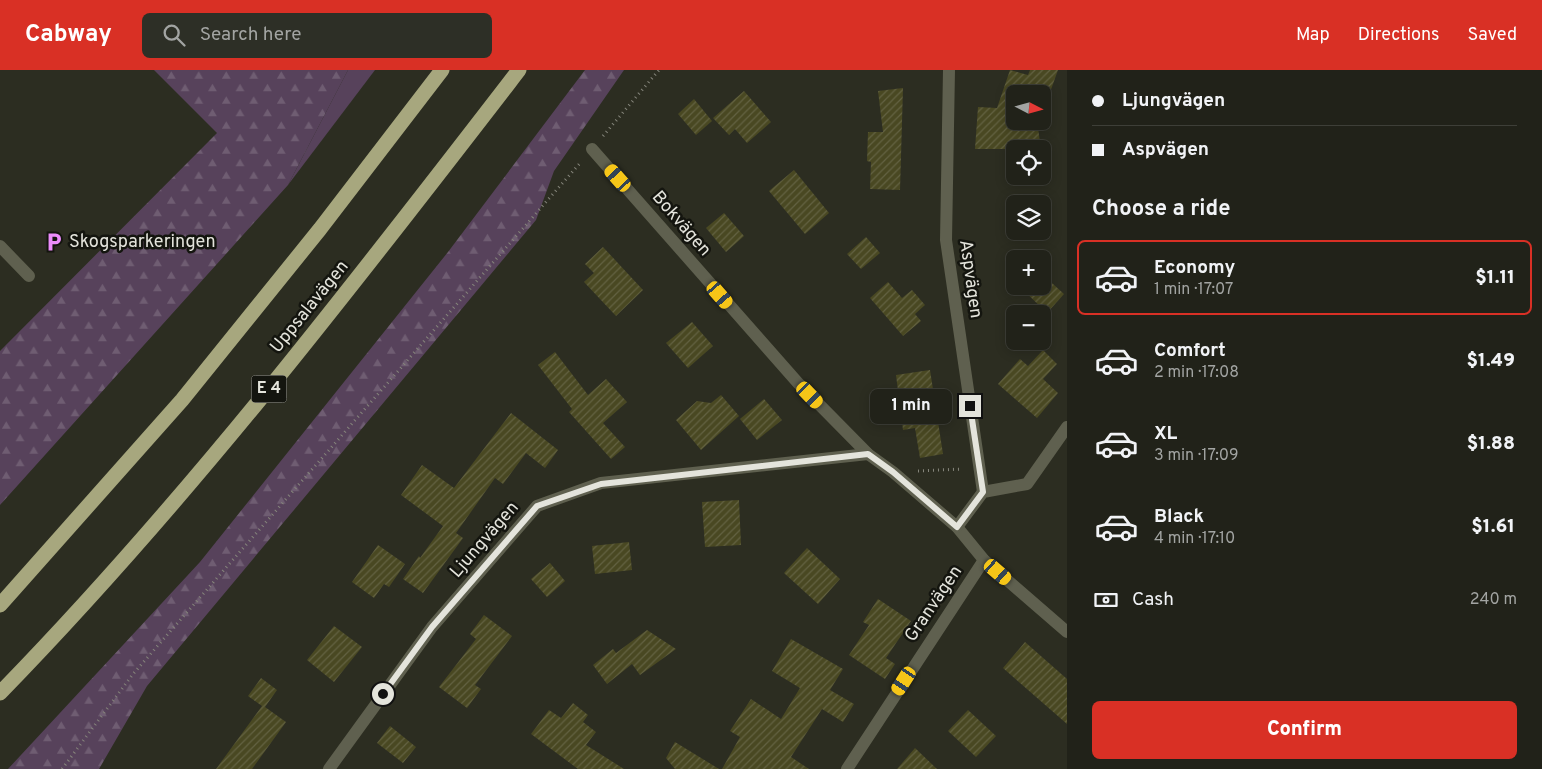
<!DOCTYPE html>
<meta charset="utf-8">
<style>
body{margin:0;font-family:Overpass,sans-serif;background:#2d2f26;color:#f1f3f6;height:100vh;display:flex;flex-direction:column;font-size:19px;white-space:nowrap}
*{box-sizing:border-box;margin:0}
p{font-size:16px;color:#a2a4a2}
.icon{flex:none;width:28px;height:28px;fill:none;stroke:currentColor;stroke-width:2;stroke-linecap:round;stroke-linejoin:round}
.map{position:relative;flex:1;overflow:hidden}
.panel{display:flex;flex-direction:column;background:#212219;width:475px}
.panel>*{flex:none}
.banner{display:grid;align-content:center;height:110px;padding:0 25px;background:#212219}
.needle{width:32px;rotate:96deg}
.buttons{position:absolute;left:1006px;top:15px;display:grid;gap:10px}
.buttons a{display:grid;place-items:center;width:45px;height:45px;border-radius:8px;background:#212219;box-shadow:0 2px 12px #0003,0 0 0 1px #3e3f38;font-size:25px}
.end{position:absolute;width:22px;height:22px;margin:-11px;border:6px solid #e4e4dc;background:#111;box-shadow:0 0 0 2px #111}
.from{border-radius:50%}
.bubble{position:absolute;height:35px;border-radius:8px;background:#212219;box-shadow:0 2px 12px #0003,0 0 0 1px #3e3f38;font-size:16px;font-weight:800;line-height:35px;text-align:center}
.car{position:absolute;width:15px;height:30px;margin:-15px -8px;border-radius:6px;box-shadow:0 0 4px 1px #0007;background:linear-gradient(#f5c518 24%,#345 0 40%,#f5c518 0 76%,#345 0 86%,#f5c518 0)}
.banner b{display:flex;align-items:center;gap:18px;height:48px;font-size:19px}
.banner b+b{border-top:1px solid #3e3f38}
.banner i{width:12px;height:12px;background:#f1f3f6}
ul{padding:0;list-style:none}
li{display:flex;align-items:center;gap:15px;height:75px;margin:0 10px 8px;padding:0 15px;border:2px solid transparent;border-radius:8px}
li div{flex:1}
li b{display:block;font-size:19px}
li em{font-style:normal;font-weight:800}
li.active{border-color:#d93025}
li>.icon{width:45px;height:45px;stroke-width:1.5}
h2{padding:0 25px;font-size:22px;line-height:60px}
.pay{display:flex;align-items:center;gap:12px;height:55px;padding:0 25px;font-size:19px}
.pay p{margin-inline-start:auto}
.action{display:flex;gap:10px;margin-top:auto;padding:10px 25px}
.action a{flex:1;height:58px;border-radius:8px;background:#d93025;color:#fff;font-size:20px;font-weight:800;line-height:58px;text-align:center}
header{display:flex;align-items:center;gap:30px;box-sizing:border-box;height:70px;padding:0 25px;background:#d93025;color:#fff}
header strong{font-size:24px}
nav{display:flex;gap:28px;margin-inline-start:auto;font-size:18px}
.search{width:350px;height:45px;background:#2d2f26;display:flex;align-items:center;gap:12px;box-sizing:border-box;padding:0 18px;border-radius:8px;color:#a2a4a2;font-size:19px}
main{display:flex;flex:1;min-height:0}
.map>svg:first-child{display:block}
.green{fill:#57425b}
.forest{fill:url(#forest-firs)}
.building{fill:url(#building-hatch)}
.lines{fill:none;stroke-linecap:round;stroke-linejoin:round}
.path{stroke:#86867c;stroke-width:3;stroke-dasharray:1 4;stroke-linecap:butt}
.minor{stroke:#5f604f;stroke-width:12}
.highway{stroke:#a7a77e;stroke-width:15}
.route{stroke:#e4e4dc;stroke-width:6}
.labels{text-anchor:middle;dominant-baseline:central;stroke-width:5;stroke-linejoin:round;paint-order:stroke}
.shield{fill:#14150f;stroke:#a6a69e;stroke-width:1}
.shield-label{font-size:16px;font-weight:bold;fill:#e4e4dc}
.street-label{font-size:18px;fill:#e4e4dc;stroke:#14150f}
.poi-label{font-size:18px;fill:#e4e4dc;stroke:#14150f;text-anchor:start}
</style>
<header>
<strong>Cabway</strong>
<div class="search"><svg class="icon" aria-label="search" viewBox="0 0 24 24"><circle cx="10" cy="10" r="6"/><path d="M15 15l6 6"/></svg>Search here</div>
<nav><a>Map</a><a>Directions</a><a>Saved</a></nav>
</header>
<main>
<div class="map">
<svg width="1067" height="699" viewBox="0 0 1067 699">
<defs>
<pattern id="forest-firs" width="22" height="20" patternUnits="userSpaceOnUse" patternTransform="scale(1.25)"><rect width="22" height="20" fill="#57425b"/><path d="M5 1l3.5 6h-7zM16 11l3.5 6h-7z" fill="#6f5d72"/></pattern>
<pattern id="building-hatch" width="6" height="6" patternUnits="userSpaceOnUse" patternTransform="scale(1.25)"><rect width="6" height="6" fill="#494822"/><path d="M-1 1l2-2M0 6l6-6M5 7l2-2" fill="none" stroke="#636242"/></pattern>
</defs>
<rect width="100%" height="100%" fill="#2c2d21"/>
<polygon class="green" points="348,0 375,0 288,115"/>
<g class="forest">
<polygon points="154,0 348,0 288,115 0,435 0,281 217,63"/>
<polygon points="585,0 624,0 554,101 536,150 147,616 99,699 8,699 200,492 448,182"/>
</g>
<g class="building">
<polygon points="1010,0 1028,5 1030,0 1058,0 1048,28 1042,25 1042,24 1032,22 1032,24 1015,24 1015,51 1037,51 1041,79 1015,79 1015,106 1042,106 1042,88 1046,111 1013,116 1008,79 975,79 978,37 997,38"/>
<polygon points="903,18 900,120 870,119 871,92 867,91 868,62 883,62 878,21"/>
<polygon points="744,21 771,52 747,73 735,59 729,65 713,48"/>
<polygon points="694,29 712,51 696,65 678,44"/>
<polygon points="794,100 829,143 805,164 769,121"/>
<polygon points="724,143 744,166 726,182 706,158"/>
<polygon points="866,167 880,183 861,199 847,184"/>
<polygon points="603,177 643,220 616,246 584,212 594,203 585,194"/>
<polygon points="1042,204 1064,224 1047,243 1019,216 1042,216"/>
<polygon points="888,212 902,228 912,220 925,235 915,244 921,251 903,266 870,228"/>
<polygon points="692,252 713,276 688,298 666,273"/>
<polygon points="1043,280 1057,294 1043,309 1058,323 1037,348 998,314 1020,289 1028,296"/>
<polygon points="555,282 588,325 606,309 627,332 603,353 625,377 611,389 569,342 572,339 538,295"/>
<polygon points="930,300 943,384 920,388 915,358 903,360 896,305"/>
<polygon points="721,325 739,346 701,380 676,350 697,331 711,333"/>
<polygon points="764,329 782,350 757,370 740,349"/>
<polygon points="511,343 558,380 545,398 526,383 503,414 495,408 456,463 463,468 423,523 403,509 419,486 420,488 443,456 401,425 422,395 454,418"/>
<polygon points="739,430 741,475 705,477 702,432"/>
<polygon points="629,472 632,500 595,504 592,476"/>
<polygon points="378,475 405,494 389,517 384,514 374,528 352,512"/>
<polygon points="807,478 840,509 818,534 784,503"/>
<polygon points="550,493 565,511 547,527 531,509"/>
<polygon points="878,529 911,551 886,588 895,594 885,609 849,585 869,555 863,552"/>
<polygon points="484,545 512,566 475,615 481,619 467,638 439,617 476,569 470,564"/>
<polygon points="334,556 362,577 334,612 307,590"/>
<polygon points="647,560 676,579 640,605 632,594 607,614 593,595 613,579 616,583"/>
<polygon points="791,569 843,599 830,620 854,634 843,652 822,639 791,687 809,699 722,699 740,667 730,661 751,629 781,649 800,618 772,601"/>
<polygon points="1025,572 1067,609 1067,654 1003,598"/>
<polygon points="261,608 277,620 265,637 286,652 252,699 216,699 262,636 248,626"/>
<polygon points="573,633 588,645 583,652 596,662 586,675 624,699 578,699 531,664 549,640 561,648"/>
<polygon points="968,640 996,666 976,687 948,661"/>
<polygon points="390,656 416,677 403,693 377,673"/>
<polygon points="675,672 719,699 675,699 666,688"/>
<polygon points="915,678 937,699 897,699"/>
</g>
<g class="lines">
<g class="path">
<polyline points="603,66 659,0"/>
<polyline points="918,401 962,399"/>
<polyline points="62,699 133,604 581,92"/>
</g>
<g class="minor">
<polyline points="949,0 946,170 983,422"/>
<polyline points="592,79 798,313 868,384 893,402 957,457 984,490 1067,562"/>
<polyline points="0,176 29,206"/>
<polyline points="957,457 983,422 1027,414 1067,357"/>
<polyline points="329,699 432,557 537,436 601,413 868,384"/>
<polyline points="847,699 984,490"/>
</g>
<g class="highway">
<polyline points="0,535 182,330 320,159 442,0"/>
<path d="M0,623C189,429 354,214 519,0"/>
</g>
</g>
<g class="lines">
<polyline class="route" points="383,624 432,557 537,436 601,414 868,384 893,402 957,457 983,422 970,336"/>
</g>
<defs>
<symbol id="parking-bare" viewBox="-9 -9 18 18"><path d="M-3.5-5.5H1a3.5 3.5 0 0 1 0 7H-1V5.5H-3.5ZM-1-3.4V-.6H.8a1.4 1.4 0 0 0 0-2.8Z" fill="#ec8cfb" stroke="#14150f" stroke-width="2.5" paint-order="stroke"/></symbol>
</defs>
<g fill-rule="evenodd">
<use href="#parking-bare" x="40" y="158" width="28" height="28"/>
</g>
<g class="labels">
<rect class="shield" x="251.5" y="305.5" width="35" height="27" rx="4"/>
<g class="shield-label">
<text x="269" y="319">E 4</text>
</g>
<g class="street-label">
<text transform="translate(681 154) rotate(49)">Bokvägen</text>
<text transform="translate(970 209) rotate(82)">Aspvägen</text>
<text transform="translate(310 237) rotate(-51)">Uppsalavägen</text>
<text transform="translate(485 470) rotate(-49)">Ljungvägen</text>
<text transform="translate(934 534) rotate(-56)">Granvägen</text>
</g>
<g class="poi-label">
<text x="69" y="172">Skogsparkeringen</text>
</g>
</g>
</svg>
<div class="buttons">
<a><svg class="needle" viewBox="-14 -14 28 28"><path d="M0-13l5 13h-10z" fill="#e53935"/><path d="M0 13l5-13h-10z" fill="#a2a4a2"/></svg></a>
<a><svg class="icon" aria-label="locate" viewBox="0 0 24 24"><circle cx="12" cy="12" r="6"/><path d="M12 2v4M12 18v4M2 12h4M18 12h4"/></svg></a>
<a><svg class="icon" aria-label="layers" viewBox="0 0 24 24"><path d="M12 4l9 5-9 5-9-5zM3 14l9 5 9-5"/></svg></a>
<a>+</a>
<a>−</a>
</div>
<i class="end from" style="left:383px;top:624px"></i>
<i class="end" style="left:970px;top:336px"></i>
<div class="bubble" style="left:870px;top:319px;width:82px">1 min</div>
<i class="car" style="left:618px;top:108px;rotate:318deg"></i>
<i class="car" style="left:720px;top:225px;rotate:139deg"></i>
<i class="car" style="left:810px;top:325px;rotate:136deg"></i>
<i class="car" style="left:998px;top:502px;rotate:131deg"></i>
<i class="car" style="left:904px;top:611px;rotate:213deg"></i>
</div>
<section class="panel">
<div class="banner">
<b><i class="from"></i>Ljungvägen</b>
<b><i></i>Aspvägen</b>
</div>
<h2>Choose a ride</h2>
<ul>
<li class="active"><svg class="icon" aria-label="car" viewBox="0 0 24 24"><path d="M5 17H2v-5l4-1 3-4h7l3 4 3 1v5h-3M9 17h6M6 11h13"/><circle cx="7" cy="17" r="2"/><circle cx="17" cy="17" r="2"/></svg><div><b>Economy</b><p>1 min · 17:07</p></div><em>$1.11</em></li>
<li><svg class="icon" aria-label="car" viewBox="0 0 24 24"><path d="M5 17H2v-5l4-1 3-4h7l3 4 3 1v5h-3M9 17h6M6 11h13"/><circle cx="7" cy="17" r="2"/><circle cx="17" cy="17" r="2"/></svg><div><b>Comfort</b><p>2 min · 17:08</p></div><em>$1.49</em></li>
<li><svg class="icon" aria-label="car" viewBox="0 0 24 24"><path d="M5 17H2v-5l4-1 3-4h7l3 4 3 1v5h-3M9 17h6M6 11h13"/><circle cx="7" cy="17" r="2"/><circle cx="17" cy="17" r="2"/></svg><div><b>XL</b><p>3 min · 17:09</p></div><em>$1.88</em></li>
<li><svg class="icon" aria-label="car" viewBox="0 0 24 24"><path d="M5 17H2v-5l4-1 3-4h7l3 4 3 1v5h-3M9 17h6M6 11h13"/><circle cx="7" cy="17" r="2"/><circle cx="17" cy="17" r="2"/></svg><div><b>Black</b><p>4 min · 17:10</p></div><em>$1.61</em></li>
</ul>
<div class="pay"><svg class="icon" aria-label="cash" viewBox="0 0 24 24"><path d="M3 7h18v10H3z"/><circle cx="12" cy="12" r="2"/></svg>Cash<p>240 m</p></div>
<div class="action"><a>Confirm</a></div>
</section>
</main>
